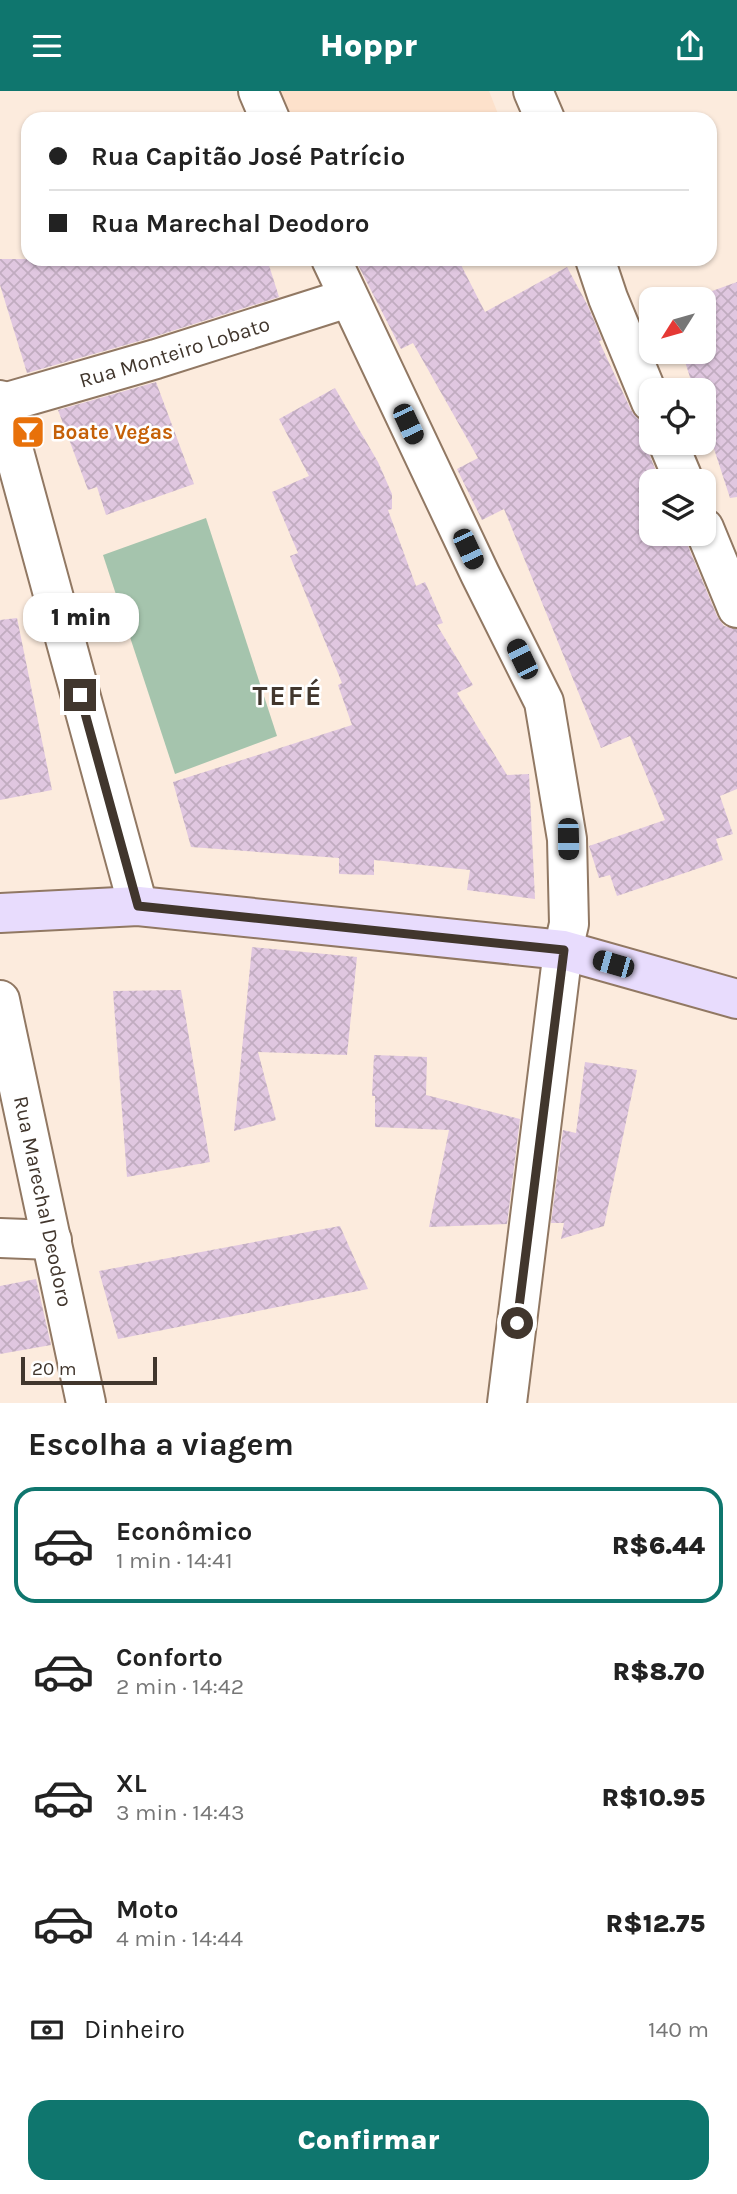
<!DOCTYPE html>
<html lang="pt">
<meta charset="utf-8">
<style>
body{margin:0;font-family:Karla,sans-serif;background:#f6f6f6;color:#222;height:100vh;display:flex;flex-direction:column;font-size:26px;white-space:nowrap}
*{box-sizing:border-box;margin:0}
p{font-size:23px;color:#767676}
.icon{flex:none;width:38px;height:38px;fill:none;stroke:currentColor;stroke-width:2;stroke-linecap:round;stroke-linejoin:round}
.map{position:relative;height:1312px;overflow:hidden}
.side{display:flex;flex-direction:column;background:#fff;flex:1}
.side>*{flex:none}
.banner{position:absolute;left:21px;top:21px;width:696px;height:154px;border-radius:21px;box-shadow:0 2px 5px #0004;display:grid;align-content:center;height:154px;padding:0 28px;background:#fff}
.needle{width:46px;rotate:233deg}
.buttons{position:absolute;left:639px;top:196px;display:grid;gap:14px}
.buttons a{display:grid;place-items:center;width:77px;height:77px;border-radius:14px;background:#fff;box-shadow:0 2px 5px #0004;font-size:35px}
.scale{position:absolute;left:21px;bottom:18px;width:136px;box-sizing:border-box;padding-left:7px;border:4px solid #41362d;border-top:0;font-size:19px;line-height:24px;white-space:nowrap;color:#41362d;-webkit-text-stroke:5px #fff;paint-order:stroke}
.end{position:absolute;width:32px;height:32px;margin:-16px;border:9px solid #41362d;background:#fff;box-shadow:0 0 0 4px #fff}
.from{border-radius:50%}
.bubble{position:absolute;height:49px;border-radius:21px;background:#fff;box-shadow:0 2px 5px #0004;font-size:23px;font-weight:800;line-height:49px;text-align:center}
.car{position:absolute;width:21px;height:42px;margin:-21px -10px;border-radius:9px;box-shadow:0 0 5px 2px #0007;background:linear-gradient(#222 24%,#8ab4d8 0 40%,#222 0 76%,#8ab4d8 0 86%,#222 0)}
.banner b{display:flex;align-items:center;gap:24px;height:66px;font-size:26px}
.banner b+b{border-top:2px solid #e0e0e0}
.banner i{width:18px;height:18px;background:#222}
ul{padding:0;list-style:none}
li{display:flex;align-items:center;gap:21px;height:116px;margin:0 14px 10px;padding:0 14px;border:4px solid transparent;border-radius:21px}
li div{flex:1}
li b{display:block;font-size:26px}
li em{font-style:normal;font-weight:800}
li.on{border-color:#0f766e}
li>.icon{width:63px;height:63px;stroke-width:1.5}
h2{padding:0 28px;font-size:32px;line-height:84px}
.pay{display:flex;align-items:center;gap:18px;height:77px;padding:0 28px;font-size:26px}
.pay p{margin-inline-start:auto}
.primary-button{display:flex;gap:14px;margin-top:auto;padding:14px 28px}
.primary-button a{flex:1;height:80px;border-radius:21px;background:#0f766e;color:#fff;font-size:28px;font-weight:800;line-height:80px;text-align:center}
header{display:flex;justify-content:space-between;align-items:center;height:91px;padding:0 28px;background:#0f766e;color:#fff;font-size:32px;font-weight:800}
.map>svg:first-child{display:block}
.built{fill:#fde1cb}
.pitch{fill:#a5c4ad}
.building{fill:url(#building-cross-hatch)}
.lines{fill:none;stroke-linecap:round;stroke-linejoin:round}
.street-casing{stroke:#917863;stroke-width:42}
.secondary-casing{stroke:#917863;stroke-width:42}
.street{stroke:#fff;stroke-width:38}
.secondary{stroke:#e8dcfd;stroke-width:38}
.route{stroke:#41362d;stroke-width:9}
.labels{text-anchor:middle;dominant-baseline:central;stroke-width:5;stroke-linejoin:round;paint-order:stroke}
.street-label{font-size:21px;fill:#41362d;stroke:#fff}
.food-label{font-size:21px;font-weight:bold;fill:#c56008;stroke:#fff;text-anchor:start}
.district-label{font-size:28px;font-weight:bold;letter-spacing:2px;fill:#41362d;stroke:#fff}
</style>
<header><svg class="icon" aria-label="menu" viewBox="0 0 24 24"><path d="M4 6h16M4 12h16M4 18h16"/></svg>Hoppr<svg class="icon" aria-label="share" viewBox="0 0 24 24"><path d="M12 15V3M7 8l5-5 5 5M5 13v7h14v-7"/></svg></header>
<div class="map">
<svg width="737" height="1312" viewBox="0 0 737 1312">
<defs>
<pattern id="building-cross-hatch" width="8" height="8" patternUnits="userSpaceOnUse" patternTransform="scale(1.75)"><rect width="8" height="8" fill="#e0c7e0"/><path d="M0 0l8 8M0 8l8-8" fill="none" stroke="#c1acc0"/></pattern>
</defs>
<rect width="100%" height="100%" fill="#fcebdd"/>
<polygon class="built" points="272,0 489,0 500,28 284,28"/>
<polygon class="pitch" points="206,427 277,645 175,683 103,464"/>
<g class="building">
<polygon points="0,168 267,168 279,206 150,247 27,282 0,194"/>
<polygon points="355,168 458,168 485,221 567,176 588,215 602,249 599,250 631,319 639,329 647,346 648,360 660,390 651,390 651,443 683,443 717,525 724,535 737,538 737,698 720,705 733,743 716,748 723,769 617,805 610,784 599,787 589,755 665,729 630,645 601,657 504,418 482,429 457,378 478,367 413,252 401,258"/>
<polygon points="737,191 737,406 730,407 704,327 704,299 694,299 682,261 704,261 704,208 690,208"/>
<polygon points="156,291 194,393 106,424 97,396 88,399 58,319"/>
<polygon points="335,297 378,371 392,403 392,418 388,419 416,495 425,491 443,532 437,534 473,594 457,602 507,684 529,683 535,808 467,799 470,779 374,769 374,784 339,783 339,767 191,756 173,691 352,634 338,594 342,592 290,465 298,462 272,401 309,385 279,328"/>
<polygon points="17,527 52,699 0,709 0,529"/>
<polygon points="252,856 357,866 347,964 258,961 276,1029 234,1040"/>
<polygon points="181,899 210,1071 127,1086 113,900"/>
<polygon points="374,964 427,966 426,1004 520,1028 507,1133 429,1136 449,1039 375,1036 375,1005 372,1005"/>
<polygon points="585,971 637,979 604,1135 561,1148 564,1132 551,1132 563,1039 576,1042"/>
<polygon points="340,1135 368,1198 118,1248 99,1180"/>
<polygon points="36,1188 51,1254 0,1263 0,1195"/>
</g>
<g class="lines">
<defs>
<g id="street">
<polyline points="258,0 270,28"/>
<polyline points="533,0 545,28"/>
<polyline points="331,168 480,483 544,611 567,748 569,833 563,859 507,1312"/>
<polyline points="595,168 608,207 651,311"/>
<polyline points="0,309 138,815"/>
<path id="s1" d="M0,313L156,268L348,207"/>
<polyline points="668,352 684,390"/>
<polyline points="704,437 737,517"/>
<path id="s2" d="M0,909L86,1312"/>
<polyline points="0,1147 52,1149"/>
</g>
<polyline id="secondary" points="0,822 138,815 563,859 737,908"/>
</defs>
<use href="#street" class="street-casing"/>
<use href="#secondary" class="secondary-casing"/>
<use href="#street" class="street"/>
<use href="#secondary" class="secondary"/>
</g>
<g class="lines">
<polyline class="route" points="80,604 138,815 564,859 517,1232"/>
</g>
<defs>
<symbol id="bar-square" viewBox="-11 -11 22 22"><rect x="-9" y="-9" width="18" height="18" rx="4" fill="#e8710a" stroke="#fff"/><path d="M-6-5H6L.8 .8V4.5H3.5V6h-7V4.5H-.8V.8Z" fill="#fff"/></symbol>
</defs>
<g fill-rule="evenodd">
<use href="#bar-square" x="9" y="322" width="38" height="38"/>
</g>
<g class="labels">
<g class="street-label">
<text stroke="none"><textPath href="#s1" startOffset="182">Rua Monteiro Lobato</textPath></text>
<text stroke="none"><textPath href="#s2" startOffset="206">Rua Marechal Deodoro</textPath></text>
</g>
<g class="food-label">
<text x="52" y="341">Boate Vegas</text>
</g>
<g class="district-label">
<text x="288" y="604">TEFÉ</text>
</g>
</g>
</svg>
<div class="buttons">
<a><svg class="needle" viewBox="-14 -14 28 28"><path d="M0-13l5 13h-10z" fill="#e53935"/><path d="M0 13l5-13h-10z" fill="#767676"/></svg></a>
<a><svg class="icon" aria-label="locate" viewBox="0 0 24 24"><circle cx="12" cy="12" r="6"/><path d="M12 2v4M12 18v4M2 12h4M18 12h4"/></svg></a>
<a><svg class="icon" aria-label="layers" viewBox="0 0 24 24"><path d="M12 4l9 5-9 5-9-5zM3 14l9 5 9-5"/></svg></a>
</div>
<div class="scale">20 m</div>
<i class="end from" style="left:517px;top:1232px"></i>
<i class="end" style="left:80px;top:604px"></i>
<div class="bubble" style="left:23px;top:502px;width:116px">1 min</div>
<i class="car" style="left:408px;top:333px;rotate:155deg"></i>
<i class="car" style="left:468px;top:458px;rotate:155deg"></i>
<i class="car" style="left:522px;top:568px;rotate:334deg"></i>
<i class="car" style="left:568px;top:748px;rotate:179deg"></i>
<i class="car" style="left:613px;top:873px;rotate:286deg"></i>
<div class="banner">
<b><i class="from"></i>Rua Capitão José Patrício</b>
<b><i></i>Rua Marechal Deodoro</b>
</div>
</div>
<section class="side">
<h2>Escolha a viagem</h2>
<ul>
<li class="on"><svg class="icon" aria-label="car" viewBox="0 0 24 24"><path d="M5 17H2v-5l4-1 3-4h7l3 4 3 1v5h-3M9 17h6M6 11h13"/><circle cx="7" cy="17" r="2"/><circle cx="17" cy="17" r="2"/></svg><div><b>Econômico</b><p>1 min · 14:41</p></div><em>R$6.44</em></li>
<li><svg class="icon" aria-label="car" viewBox="0 0 24 24"><path d="M5 17H2v-5l4-1 3-4h7l3 4 3 1v5h-3M9 17h6M6 11h13"/><circle cx="7" cy="17" r="2"/><circle cx="17" cy="17" r="2"/></svg><div><b>Conforto</b><p>2 min · 14:42</p></div><em>R$8.70</em></li>
<li><svg class="icon" aria-label="car" viewBox="0 0 24 24"><path d="M5 17H2v-5l4-1 3-4h7l3 4 3 1v5h-3M9 17h6M6 11h13"/><circle cx="7" cy="17" r="2"/><circle cx="17" cy="17" r="2"/></svg><div><b>XL</b><p>3 min · 14:43</p></div><em>R$10.95</em></li>
<li><svg class="icon" aria-label="car" viewBox="0 0 24 24"><path d="M5 17H2v-5l4-1 3-4h7l3 4 3 1v5h-3M9 17h6M6 11h13"/><circle cx="7" cy="17" r="2"/><circle cx="17" cy="17" r="2"/></svg><div><b>Moto</b><p>4 min · 14:44</p></div><em>R$12.75</em></li>
</ul>
<div class="pay"><svg class="icon" aria-label="cash" viewBox="0 0 24 24"><path d="M3 7h18v10H3z"/><circle cx="12" cy="12" r="2"/></svg>Dinheiro<p>140 m</p></div>
<div class="primary-button"><a>Confirmar</a></div>
</section>
